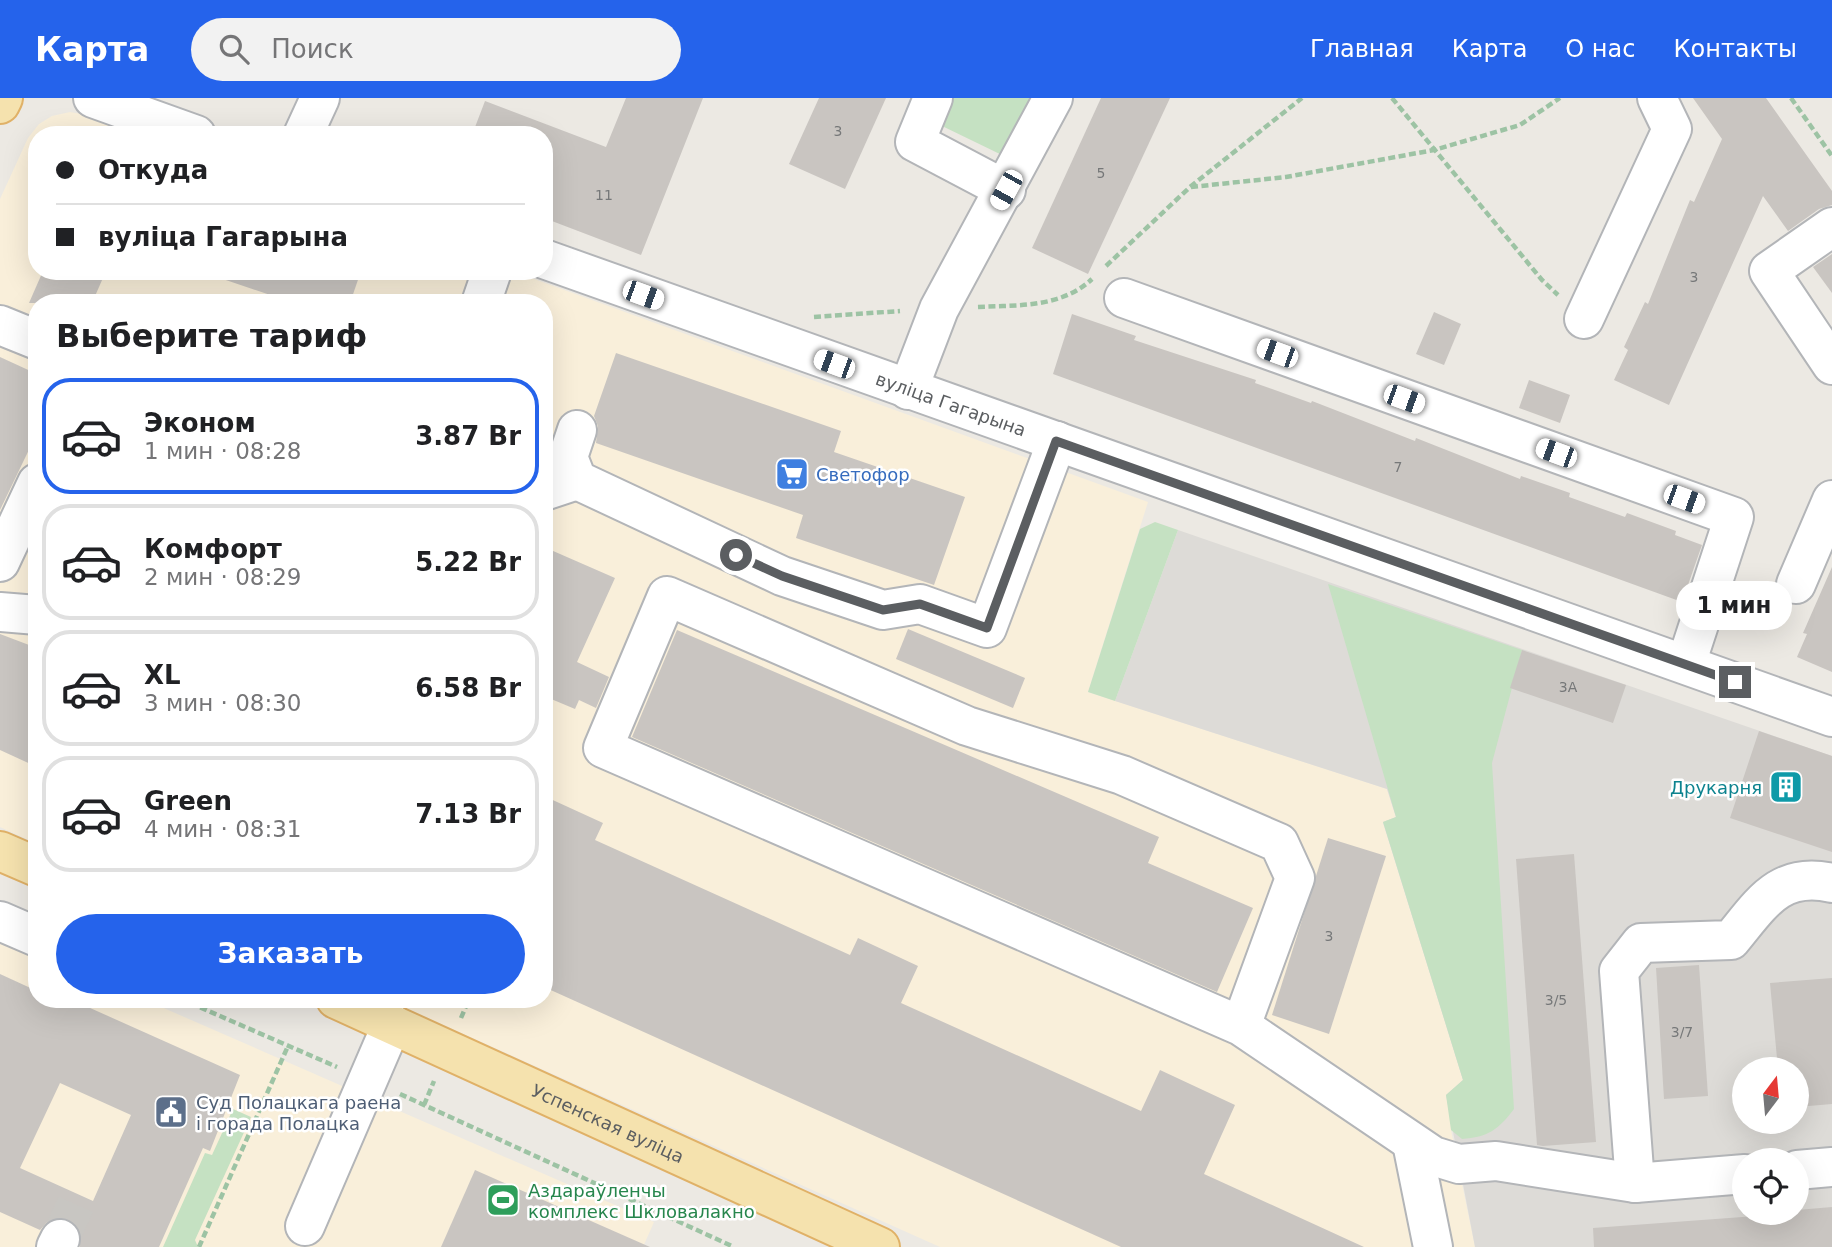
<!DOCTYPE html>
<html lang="ru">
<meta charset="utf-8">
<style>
body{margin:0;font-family:"DejaVu Sans",sans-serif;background:#f2f2f2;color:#202124;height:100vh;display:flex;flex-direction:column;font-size:26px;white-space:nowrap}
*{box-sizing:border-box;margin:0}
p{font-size:23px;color:#757577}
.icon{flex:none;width:38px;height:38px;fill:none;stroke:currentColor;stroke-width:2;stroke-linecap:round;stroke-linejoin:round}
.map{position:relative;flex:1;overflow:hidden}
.sheet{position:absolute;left:28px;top:196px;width:525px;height:714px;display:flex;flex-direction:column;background:#fff;border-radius:28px;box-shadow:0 7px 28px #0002}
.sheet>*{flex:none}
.top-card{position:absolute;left:28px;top:28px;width:525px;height:154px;border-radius:28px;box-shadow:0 7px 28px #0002;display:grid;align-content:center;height:154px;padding:0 28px;background:#fff}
.needle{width:46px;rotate:16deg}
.fabs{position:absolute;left:1732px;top:959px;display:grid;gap:14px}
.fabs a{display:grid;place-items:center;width:77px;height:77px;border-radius:50%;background:#fff;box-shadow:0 7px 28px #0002;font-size:35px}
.end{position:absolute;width:32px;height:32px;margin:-16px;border:9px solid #5b5e61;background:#fff;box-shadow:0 0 0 4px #fff}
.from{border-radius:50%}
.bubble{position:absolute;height:49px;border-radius:24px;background:#fff;box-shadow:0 7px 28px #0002;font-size:23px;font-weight:800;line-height:49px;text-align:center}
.car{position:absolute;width:21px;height:42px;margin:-21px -10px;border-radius:9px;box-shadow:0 0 5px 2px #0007;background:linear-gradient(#fff 24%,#345 0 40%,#fff 0 76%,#345 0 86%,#fff 0)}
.top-card b{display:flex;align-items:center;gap:24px;height:66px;font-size:26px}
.top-card b+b{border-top:2px solid #e0e0e0}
.top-card i{width:18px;height:18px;background:#202124}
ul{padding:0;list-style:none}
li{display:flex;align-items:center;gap:21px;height:116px;margin:0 14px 10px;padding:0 14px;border:4px solid #e0e0e0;border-radius:28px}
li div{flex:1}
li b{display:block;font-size:26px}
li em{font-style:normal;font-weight:800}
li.active{border-color:#2563eb}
li>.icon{width:63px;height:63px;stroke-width:1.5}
h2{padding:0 28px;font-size:32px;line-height:84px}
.primary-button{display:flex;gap:14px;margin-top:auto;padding:14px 28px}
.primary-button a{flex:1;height:80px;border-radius:42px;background:#2563eb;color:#fff;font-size:28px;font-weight:800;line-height:80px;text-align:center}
header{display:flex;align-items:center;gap:42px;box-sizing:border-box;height:98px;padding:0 35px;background:#2563eb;color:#fff}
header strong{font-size:33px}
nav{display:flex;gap:38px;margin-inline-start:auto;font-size:24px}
.search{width:490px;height:63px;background:#f2f2f2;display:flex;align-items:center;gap:18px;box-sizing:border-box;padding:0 24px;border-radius:38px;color:#757577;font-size:26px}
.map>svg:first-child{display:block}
.commercial{fill:#f9efda}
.industrial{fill:#dddbd7;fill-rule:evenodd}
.grass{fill:#c5e1c2}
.building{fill:#c9c5c1;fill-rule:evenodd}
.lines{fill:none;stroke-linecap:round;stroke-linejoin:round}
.minor-tunnel{stroke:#c8c6c2;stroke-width:38;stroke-dasharray:38 19;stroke-linecap:butt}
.minor-casing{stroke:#b3b5b8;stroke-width:42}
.major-casing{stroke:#e0b167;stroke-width:42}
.path{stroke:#9dc3a4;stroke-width:4.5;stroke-dasharray:7 3.5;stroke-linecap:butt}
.minor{stroke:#fff;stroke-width:38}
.major{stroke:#f5e2ae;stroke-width:38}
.route{stroke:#5b5e61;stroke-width:9}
.labels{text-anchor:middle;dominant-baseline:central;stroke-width:5;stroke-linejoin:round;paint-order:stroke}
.number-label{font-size:14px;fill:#767879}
.street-label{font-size:18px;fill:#5b5e61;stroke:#fff}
.shop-label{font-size:18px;fill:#366cbe;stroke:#fff;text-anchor:start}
.culture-label{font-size:18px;fill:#0d838f;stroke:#fff;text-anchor:end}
.service-label{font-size:18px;fill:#4e5e75;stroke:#fff;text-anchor:start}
.leisure-label{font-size:18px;fill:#27864d;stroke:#fff;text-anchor:start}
</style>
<header>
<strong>Карта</strong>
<div class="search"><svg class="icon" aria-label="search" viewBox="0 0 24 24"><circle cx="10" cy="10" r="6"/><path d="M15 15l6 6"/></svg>Поиск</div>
<nav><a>Главная</a><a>Карта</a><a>О нас</a><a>Контакты</a></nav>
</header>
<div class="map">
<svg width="1832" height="1149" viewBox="0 0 1832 1149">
<rect width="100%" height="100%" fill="#ece9e3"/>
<g class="commercial">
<polygon points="70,14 87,17 141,37 37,37 37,173 512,173 1148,404 1088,594 1387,691 1396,720 1383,725 1463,982 1451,1032 1475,1149 940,1149 385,901 544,901 544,205 37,205 37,746 0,729 0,101 28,40 39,26 52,18"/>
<polygon points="0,838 37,855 37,901 143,901 654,1124 643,1149 0,1149"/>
</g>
<path class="industrial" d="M1178,432L1832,658V1149H1475L1446,997L1463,982L1383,724L1396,719L1387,691L1115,603ZM1745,971H1797V1024H1745ZM1745,1062H1797V1115H1745Z"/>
<g class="grass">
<polygon points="951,0 1035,0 1006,59 940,27"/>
<polygon points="1155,424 1178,432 1115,603 1088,594 1140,431"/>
<path d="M1328,486L1522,552L1492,665L1514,1011C1498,1032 1488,1039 1462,1041L1451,1032L1446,997L1463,982L1383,724L1396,719Z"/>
<polygon points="233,1011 251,1019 195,1142 198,1149 163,1149 205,1055 212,1057"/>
</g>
<g class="building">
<polygon points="626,0 703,0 641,157 544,120 544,37 472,37 485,3 606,49"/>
<polygon points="819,0 886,0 845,91 789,66"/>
<polygon points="1101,0 1170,0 1088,176 1032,150"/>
<polygon points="1693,0 1766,0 1832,93 1832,107 1819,111 1788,133 1763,98 1669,307 1614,282 1628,252 1624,249 1645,204 1648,206 1690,102 1694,104 1722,41"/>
<polygon points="1832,156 1832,195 1813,169"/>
<polygon points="43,173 106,173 92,205 29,205"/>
<polygon points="215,173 361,173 350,205 294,205 214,178"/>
<polygon points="1434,214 1461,226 1444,267 1416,256"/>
<polygon points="1072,216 1136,238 1134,242 1256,282 1255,285 1311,305 1312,303 1415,343 1416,340 1520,381 1521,378 1570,395 1569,399 1625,419 1627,415 1676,433 1675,437 1702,447 1682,504 1053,276"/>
<polygon points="616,255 841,333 834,354 965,399 934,487 796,440 803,417 596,345 598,328 594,318"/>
<polygon points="0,259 37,276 37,335 0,412"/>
<polygon points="1529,282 1570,297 1560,325 1519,310"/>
<polygon points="544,449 615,480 577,564 609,579 596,610 579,602 575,611 544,598"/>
<polygon points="1832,469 1832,574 1797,559 1807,536 1803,535"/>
<polygon points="908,531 1025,580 1013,610 896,561"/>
<polygon points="677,532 1159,739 1148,765 1253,810 1217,894 632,639"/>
<polygon points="0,536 37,550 37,669 0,652"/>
<polygon points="1522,552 1626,587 1613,625 1510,590"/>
<polygon points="1759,633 1832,658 1832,754 1730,720"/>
<polygon points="544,698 603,725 595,742 850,857 858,840 918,868 901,905 1141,1013 1160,972 1235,1007 1204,1076 1364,1149 1121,1149 544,889"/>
<polygon points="1328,740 1386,758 1329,936 1272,917"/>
<polygon points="1574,756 1596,1044 1543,1048 1537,1047 1516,761"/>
<polygon points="1699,867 1708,998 1664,1001 1656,870"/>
<path d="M0,876L37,893V901H70L240,977L210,1053L203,1050L159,1149H80L79,1130L69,1121L59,1119L49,1122L40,1132L0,1114ZM60,985L131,1017L93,1103L20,1070Z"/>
<polygon points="1832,880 1832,1006 1797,1009 1797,971 1778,971 1770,885"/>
<polygon points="475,1072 650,1149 441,1149"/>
<polygon points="1832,1109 1832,1149 1594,1149 1593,1130 1797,1115 1797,1112"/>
</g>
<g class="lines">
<polyline class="minor-tunnel" points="60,1141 80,1097"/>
<defs>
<g id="minor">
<polyline points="93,0 196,37"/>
<polyline points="933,0 915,44 1006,92"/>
<polyline points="303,37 320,0"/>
<polyline points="1832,129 1769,173 1832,267"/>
<path id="s1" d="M544,161L1832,619"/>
<polyline points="1124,200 1734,419 1686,566"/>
<polyline points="481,205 492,173"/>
<polyline points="1584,221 1672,31 1657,0"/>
<polyline points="0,227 37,242"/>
<polyline points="908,292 939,211 1053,0"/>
<polyline points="577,332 568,359 577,382 782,478 883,512 920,506 987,530 1057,343"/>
<polyline points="544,393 577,382"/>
<polyline points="0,464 37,385"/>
<polyline points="1796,486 1832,402"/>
<polyline points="0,514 37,517"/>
<polyline points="0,823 37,839"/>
<polyline points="1241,928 1295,780 1279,745 1122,677 967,628 667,498 603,650 1241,928 1433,1058 1459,1066 1496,1063 1635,1085 1745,1076"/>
<polyline points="1412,1045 1433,1149"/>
<polyline points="1797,1072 1832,1069"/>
<path d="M1635,1085L1619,873L1641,845L1731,842C1761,806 1779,773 1832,785"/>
<polyline points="305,1128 392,926"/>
<polyline points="56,1149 60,1141"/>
</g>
<g id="major">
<polyline points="0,6 3,0"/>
<polyline points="0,753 37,769"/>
<path id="s2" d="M336,901L880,1149"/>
</g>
</defs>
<use href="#minor" class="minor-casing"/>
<use href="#major" class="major-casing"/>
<g class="path">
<polyline points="1392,0 1542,182 1558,197"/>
<polyline points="1791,0 1832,58"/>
<polyline points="1191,89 1286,79 1434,52 1520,27 1560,0"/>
<polyline points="1106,168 1190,89 1302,0"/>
<path d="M978,209C1018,207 1061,210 1092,181"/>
<polyline points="814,219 900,213"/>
<polyline points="181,901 337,969"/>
<polyline points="461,920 469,901"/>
<polyline points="400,996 734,1149"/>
<polyline points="424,1007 434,983"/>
<polyline points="199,1149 288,948"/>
</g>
<use href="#minor" class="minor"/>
<use href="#major" class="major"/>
</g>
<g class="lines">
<polyline class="route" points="736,457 782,478 883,512 920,506 987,530 1056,343 1735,584"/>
</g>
<defs>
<symbol id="supermarket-square" viewBox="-11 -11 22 22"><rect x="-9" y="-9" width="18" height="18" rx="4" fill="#3f7fe0" stroke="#fff"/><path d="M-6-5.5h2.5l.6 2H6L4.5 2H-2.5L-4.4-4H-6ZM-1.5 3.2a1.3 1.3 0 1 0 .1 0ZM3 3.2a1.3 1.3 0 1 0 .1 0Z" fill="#fff"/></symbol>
<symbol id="building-square" viewBox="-11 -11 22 22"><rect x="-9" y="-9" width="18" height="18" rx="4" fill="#0f9aa8" stroke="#fff"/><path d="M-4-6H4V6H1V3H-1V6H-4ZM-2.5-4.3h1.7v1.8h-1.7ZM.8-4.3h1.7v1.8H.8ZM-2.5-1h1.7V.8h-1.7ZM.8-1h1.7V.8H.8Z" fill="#fff"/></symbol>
<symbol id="civic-square" viewBox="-11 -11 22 22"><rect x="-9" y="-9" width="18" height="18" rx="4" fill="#5c6f8a" stroke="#fff"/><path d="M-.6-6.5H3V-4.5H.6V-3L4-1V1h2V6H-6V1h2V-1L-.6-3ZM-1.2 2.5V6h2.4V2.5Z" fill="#fff"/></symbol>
<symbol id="stadium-square" viewBox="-11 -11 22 22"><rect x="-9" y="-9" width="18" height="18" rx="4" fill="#2e9e5b" stroke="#fff"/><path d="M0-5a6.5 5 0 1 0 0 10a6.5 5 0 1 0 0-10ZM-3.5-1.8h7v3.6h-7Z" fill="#fff"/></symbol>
</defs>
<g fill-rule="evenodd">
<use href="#supermarket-square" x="773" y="357" width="38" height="38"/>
<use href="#building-square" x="1767" y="670" width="38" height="38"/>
<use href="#civic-square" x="152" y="995" width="38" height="38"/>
<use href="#stadium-square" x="484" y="1083" width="38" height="38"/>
</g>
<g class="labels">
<g class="number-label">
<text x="838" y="33">3</text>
<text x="1101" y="75">5</text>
<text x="604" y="97">11</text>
<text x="1694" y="179">3</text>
<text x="1398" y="369">7</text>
<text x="1568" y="589">3А</text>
<text x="1329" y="838">3</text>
<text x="1556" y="902">3/5</text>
<text x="1682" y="934">3/7</text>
</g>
<g class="street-label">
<text stroke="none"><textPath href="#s1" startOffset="432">вуліца Гагарына</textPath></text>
<text stroke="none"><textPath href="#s2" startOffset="299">Успенская вуліца</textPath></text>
</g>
<g class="shop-label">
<text x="816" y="376">Светофор</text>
</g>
<g class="culture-label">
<text x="1762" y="689">Друкарня</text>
</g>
<g class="service-label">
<text x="196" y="1004">Суд Полацкага раена<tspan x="196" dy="21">і горада Полацка</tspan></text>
</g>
<g class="leisure-label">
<text x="528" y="1092">Аздараўленчы<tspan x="528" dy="21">комплекс Шкловалакно</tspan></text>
</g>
</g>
</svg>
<div class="fabs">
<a><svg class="needle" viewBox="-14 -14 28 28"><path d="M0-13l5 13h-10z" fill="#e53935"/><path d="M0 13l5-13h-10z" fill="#757577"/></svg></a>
<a><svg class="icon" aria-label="locate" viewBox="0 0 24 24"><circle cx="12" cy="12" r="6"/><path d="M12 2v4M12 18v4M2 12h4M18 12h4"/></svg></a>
</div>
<i class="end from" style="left:736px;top:457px"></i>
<i class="end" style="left:1735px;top:584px"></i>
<div class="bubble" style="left:1676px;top:483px;width:116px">1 мин</div>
<i class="car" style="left:1006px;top:92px;rotate:209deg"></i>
<i class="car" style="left:643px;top:197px;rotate:110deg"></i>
<i class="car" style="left:1277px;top:255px;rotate:290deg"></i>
<i class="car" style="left:834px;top:266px;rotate:290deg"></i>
<i class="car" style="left:1404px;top:301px;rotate:110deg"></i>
<i class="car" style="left:1556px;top:355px;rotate:290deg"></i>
<i class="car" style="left:1684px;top:401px;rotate:110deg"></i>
<div class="top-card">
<b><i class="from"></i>Откуда</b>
<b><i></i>вуліца Гагарына</b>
</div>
<section class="sheet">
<h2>Выберите тариф</h2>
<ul>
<li class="active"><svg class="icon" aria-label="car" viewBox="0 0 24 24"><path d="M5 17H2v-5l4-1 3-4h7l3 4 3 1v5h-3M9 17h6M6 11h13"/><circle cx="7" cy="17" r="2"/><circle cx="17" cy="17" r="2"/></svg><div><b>Эконом</b><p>1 мин · 08:28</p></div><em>3.87 Br</em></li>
<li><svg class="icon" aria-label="car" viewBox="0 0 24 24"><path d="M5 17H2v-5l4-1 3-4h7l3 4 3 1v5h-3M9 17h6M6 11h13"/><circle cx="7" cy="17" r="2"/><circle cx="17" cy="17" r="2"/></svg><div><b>Комфорт</b><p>2 мин · 08:29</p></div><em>5.22 Br</em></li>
<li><svg class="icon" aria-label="car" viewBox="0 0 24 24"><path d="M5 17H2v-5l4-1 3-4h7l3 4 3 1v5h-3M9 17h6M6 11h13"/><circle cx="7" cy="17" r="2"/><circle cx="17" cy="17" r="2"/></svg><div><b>XL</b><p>3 мин · 08:30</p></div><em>6.58 Br</em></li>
<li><svg class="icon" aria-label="car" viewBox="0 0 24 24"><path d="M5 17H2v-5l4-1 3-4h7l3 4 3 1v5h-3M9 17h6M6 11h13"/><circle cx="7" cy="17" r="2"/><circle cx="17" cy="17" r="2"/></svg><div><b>Green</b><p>4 мин · 08:31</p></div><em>7.13 Br</em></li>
</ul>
<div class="primary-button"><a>Заказать</a></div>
</section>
</div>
